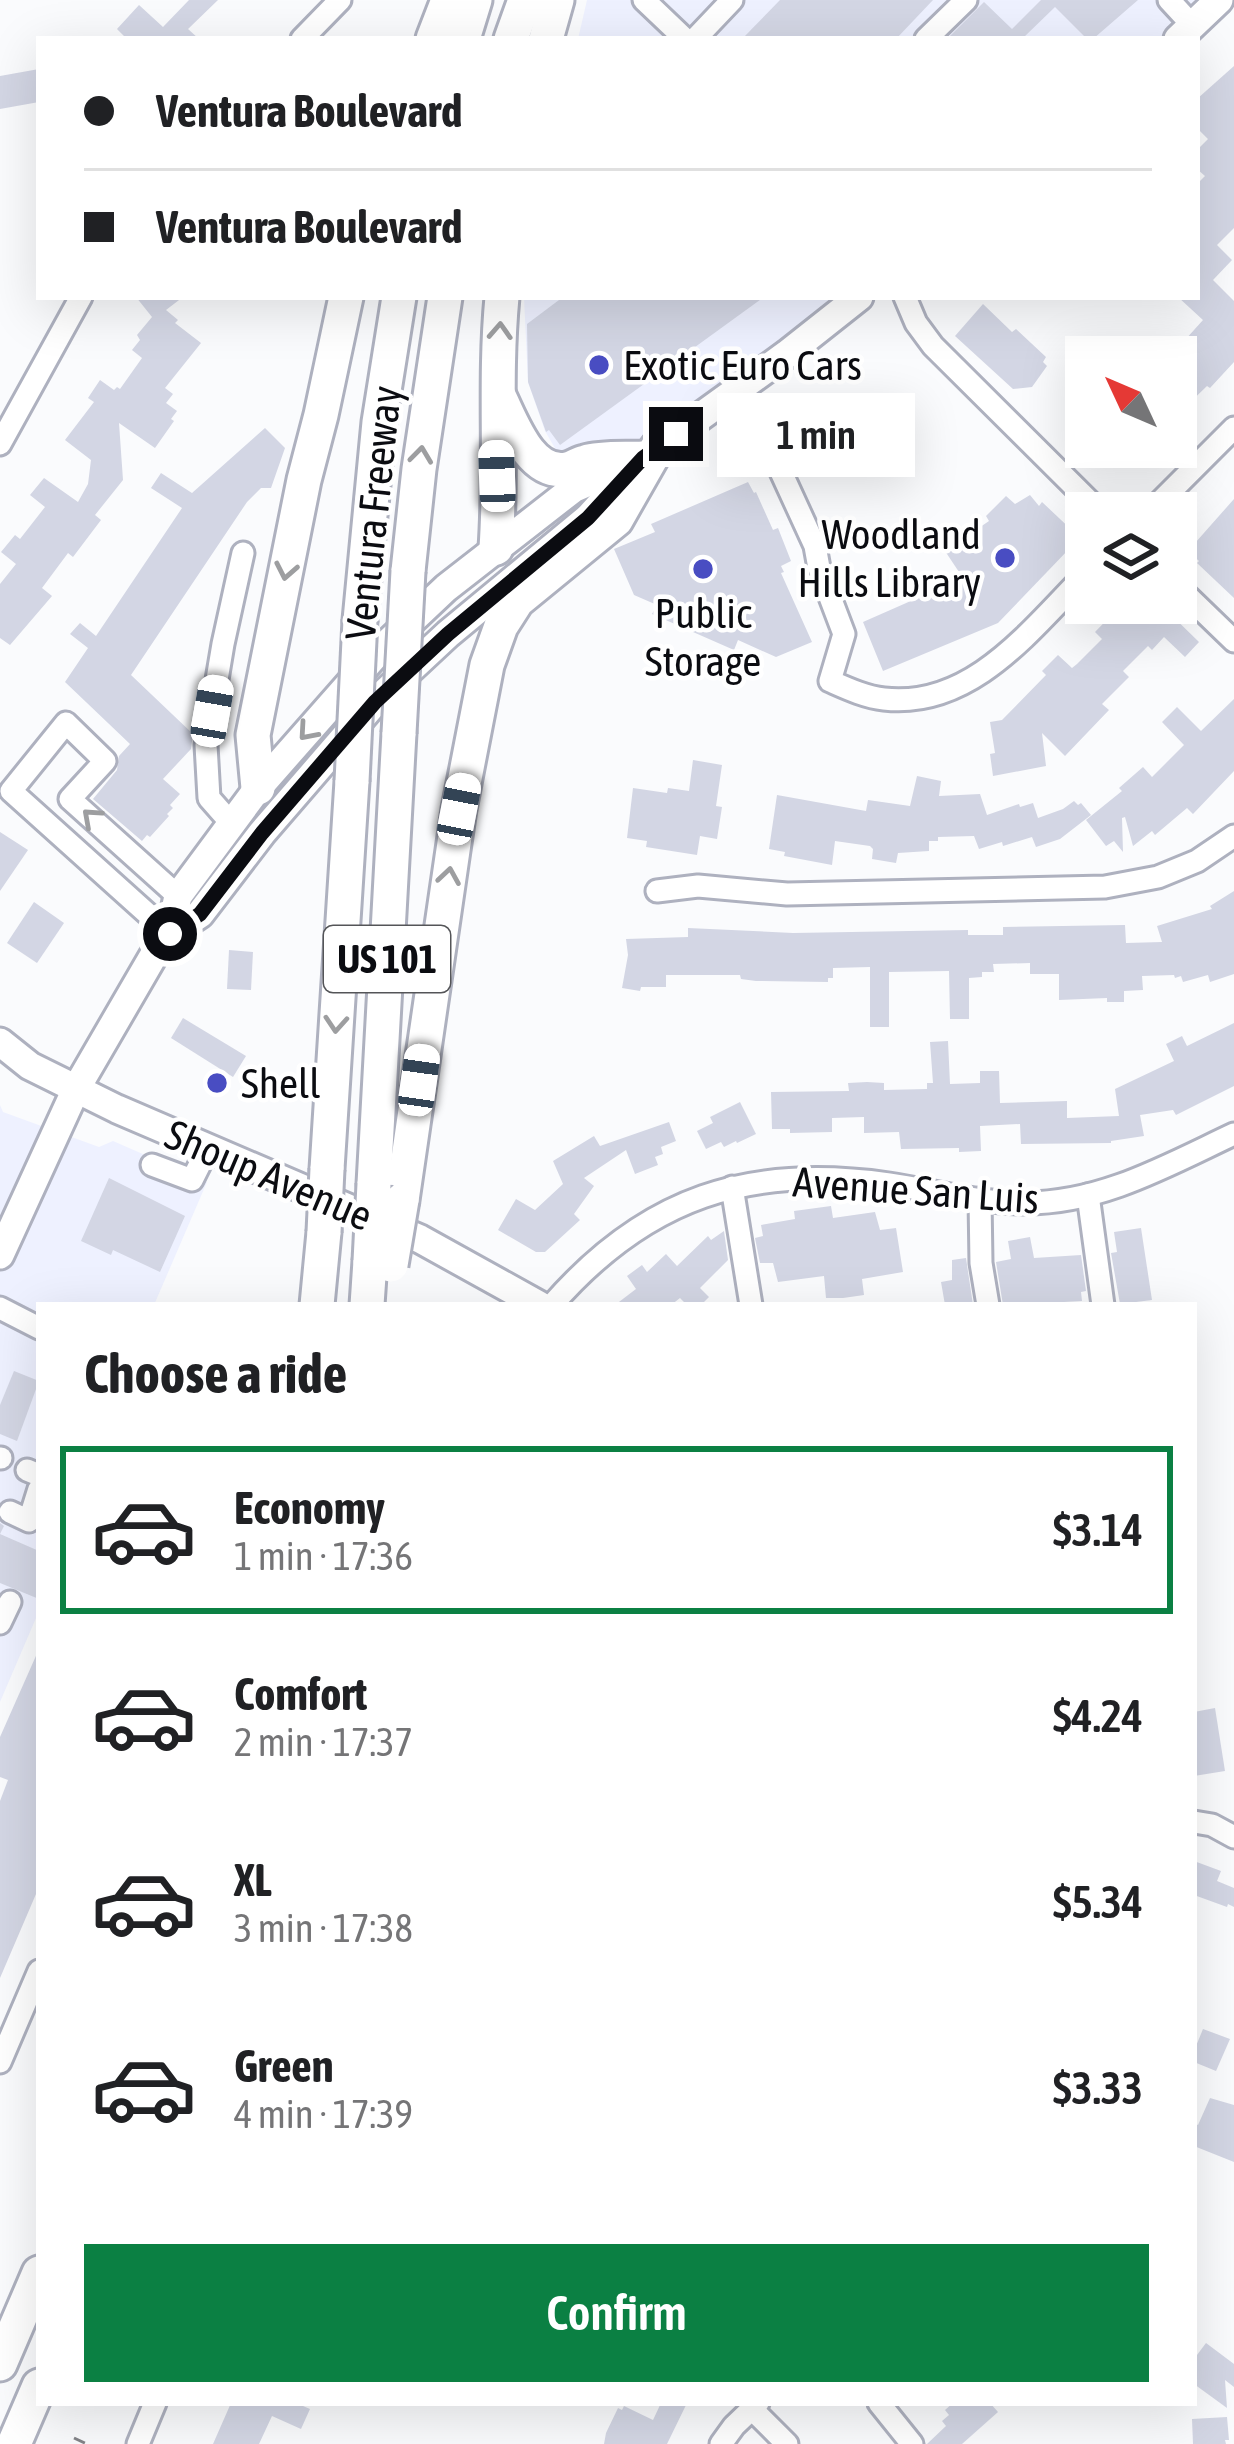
<!DOCTYPE html>
<meta charset="utf-8">
<style>
body{margin:0;font-family:"Asap Condensed",sans-serif;background:#f2f2f2;color:#202124;height:100vh;display:flex;flex-direction:column;font-size:45px;white-space:nowrap}
*{box-sizing:border-box;margin:0}
p{font-size:39px;color:#757577}
.icon{flex:none;width:66px;height:66px;fill:none;stroke:currentColor;stroke-width:2;stroke-linecap:round;stroke-linejoin:round}
.map{position:relative;flex:1;overflow:hidden}
.panel{position:absolute;left:36px;top:1302px;width:1161px;height:1104px;display:flex;flex-direction:column;background:#fff;border-radius:0px;box-shadow:0 12px 48px #0002}
.panel>*{flex:none}
.top-card{position:absolute;left:36px;top:36px;width:1164px;height:264px;border-radius:0px;box-shadow:0 12px 48px #0002;display:grid;align-content:center;height:264px;padding:0 48px;background:#fff}
.needle{width:78px;rotate:314deg}
.fabs{position:absolute;left:1065px;top:336px;display:grid;gap:24px}
.fabs a{display:grid;place-items:center;width:132px;height:132px;border-radius:0px;background:#fff;box-shadow:0 12px 48px #0002;font-size:60px}
.end{position:absolute;width:54px;height:54px;margin:-27px;border:15px solid #0b0c11;background:#fff;box-shadow:0 0 0 6px #fff}
.from{border-radius:50%}
.bubble{position:absolute;height:84px;border-radius:0px;background:#fff;box-shadow:0 12px 48px #0002;font-size:39px;font-weight:600;line-height:84px;text-align:center}
.car{position:absolute;width:36px;height:72px;margin:-36px -18px;border-radius:15px;box-shadow:0 0 9px 3px #0007;background:linear-gradient(#fff 24%,#345 0 40%,#fff 0 76%,#345 0 86%,#fff 0)}
.top-card b{display:flex;align-items:center;gap:42px;height:114px;font-size:45px}
.top-card b+b{border-top:3px solid #e0e0e0}
.top-card i{width:30px;height:30px;background:#202124}
ul{padding:0;list-style:none}
li{display:flex;align-items:center;gap:36px;height:168px;margin:0 24px 18px;padding:0 24px;border:6px solid transparent;border-radius:0px}
li div{flex:1}
li b{display:block;font-size:45px}
li em{font-style:normal;font-weight:600}
li.current{border-color:#0b8043}
li>.icon{width:108px;height:108px;stroke-width:1.5}
h2{padding:0 48px;font-size:54px;line-height:144px}
.cta{display:flex;gap:24px;margin-top:auto;padding:24px 48px}
.cta a{flex:1;height:138px;border-radius:0px;background:#0b8043;color:#fff;font-size:48px;font-weight:600;line-height:138px;text-align:center}
.map>svg:first-child{display:block}
.built{fill:#eef1ff}
.building{fill:#d3d6e4}
.lines{fill:none;stroke-linecap:round;stroke-linejoin:round}
.minor-casing{stroke:#aeb1bf;stroke-width:27}
.major-casing{stroke:#aeb1bf;stroke-width:33}
.highway-casing{stroke:#aeb1bf;stroke-width:39}
.path{stroke:#838488;stroke-width:3;stroke-dasharray:12 6;stroke-linecap:butt}
.minor{stroke:#fff;stroke-width:21}
.major{stroke:#fff;stroke-width:27}
.highway{stroke:#fff;stroke-width:33}
.highway-bridge-casing{stroke:#aeb1bf;stroke-width:39;stroke-linecap:butt}
.highway-bridge{stroke:#fff;stroke-width:33}
.oneway{stroke:#9d9ea0}
.route{stroke:#0b0c11;stroke-width:15}
.poi-dot{fill:#494dc2;stroke:#fff;stroke-width:4.5}
.labels{text-anchor:middle;dominant-baseline:central;stroke-width:9;stroke-linejoin:round;paint-order:stroke}
.shield{fill:#fff;stroke:#545558;stroke-width:3}
.shield-label{font-size:39px;font-weight:bold;fill:#0b0c11}
.poi-label{font-size:42px;fill:#0b0c11;stroke:#fff;text-anchor:start}
.street-label{font-size:42px;fill:#0b0c11;stroke:#fff}
</style>
<div class="map">
<svg width="1234" height="2444" viewBox="0 0 1234 2444">
<rect width="100%" height="100%" fill="#fafbfd"/>
<g class="built">
<polygon points="587,0 1219,0 1176,39 578,39"/>
<polygon points="524,297 858,297 585,500 545,431 528,382"/>
<polygon points="0,1105 3,1112 99,1147 113,1141 207,1182 154,1305 39,1305 39,1611 0,1702"/>
</g>
<g class="building">
<polygon points="189,0 218,0 188,29 199,39 127,39 117,29 139,5 163,27"/>
<polygon points="780,0 933,0 896,39 742,39"/>
<polygon points="1041,0 1138,0 1093,39 1087,39 1055,7 1022,39 947,39 984,2 1012,29"/>
<polygon points="1234,66 1234,228 1217,245 1232,260 1213,280 1234,301 1234,362 1210,388 1207,386 1176,416 1176,350 1203,320 1178,297 1197,297 1197,184 1205,176 1197,169 1197,150 1208,139 1197,128 1197,99"/>
<polygon points="39,69 39,102 0,109 0,76"/>
<polygon points="136,297 183,297 166,310 178,320 175,323 201,343 165,388 173,394 166,403 177,411 171,419 174,421 155,448 119,423 123,480 95,515 101,520 73,557 68,553 42,588 52,596 10,645 0,638 0,584 16,564 1,552 15,535 20,539 45,507 30,495 44,478 78,502 88,484 91,460 65,440 94,402 88,398 100,380 114,390 117,387 120,389 142,358 132,350 140,340 137,335 152,317"/>
<polygon points="563,297 764,297 560,445 549,430 546,432 528,382 527,324"/>
<polygon points="983,304 1012,332 1016,329 1046,357 1043,362 1047,366 1032,387 1013,389 955,336"/>
<polygon points="265,428 285,448 271,488 261,488 247,502 131,675 193,734 191,749 163,779 180,794 170,805 173,808 167,814 169,816 150,837 147,835 142,841 93,799 117,770 119,756 130,744 65,682 88,648 70,634 80,623 96,636 182,508 151,488 161,473 192,493"/>
<polygon points="748,482 754,493 756,492 773,530 778,528 791,561 781,566 784,572 781,573 812,642 776,657 738,640 734,650 652,614 657,605 634,595 614,549 655,532 651,524"/>
<polygon points="1030,495 1039,506 1042,502 1077,535 1067,545 1070,548 998,623 883,671 863,622 963,578 945,551 989,521 986,516 1006,496 1015,504"/>
<polygon points="1234,499 1234,598 1197,563 1199,561 1188,551"/>
<polygon points="1123,603 1159,603 1199,642 1185,657 1164,637 1152,650 1148,646 1123,671 1129,677 1102,704 1109,710 1065,756 1042,733 1046,766 993,776 990,754 995,753 990,722 1002,720 1046,675 1042,671 1058,655 1072,668 1077,664 1102,639 1095,632"/>
<polygon points="1234,699 1234,771 1193,814 1187,808 1155,835 1152,831 1133,846 1125,817 1122,818 1123,852 1114,841 1106,846 1086,820 1122,791 1119,788 1143,767 1152,777 1184,745 1162,722 1177,707 1201,731"/>
<polygon points="693,760 722,765 716,806 722,807 717,839 700,836 697,855 646,847 647,841 627,838 633,788 667,793 668,788 689,791"/>
<polygon points="917,776 941,781 939,796 980,794 987,815 1019,804 1020,807 1033,803 1038,818 1063,809 1074,801 1078,805 1081,803 1091,815 1060,839 1036,847 1032,837 1003,846 1002,842 979,849 974,836 938,837 938,841 929,841 929,851 898,853 896,863 872,859 873,849 870,846 835,841 832,865 784,856 785,852 769,849 777,795 866,811 868,800 910,806"/>
<polygon points="0,832 28,850 0,891"/>
<polygon points="1234,891 1234,974 1210,982 1208,975 1183,982 1181,976 1175,978 1174,975 1142,976 1143,990 1124,991 1124,1002 1107,1002 1107,998 1059,1000 1059,974 1030,974 1030,963 993,964 994,972 982,972 982,977 969,978 969,1019 950,1019 949,971 889,972 889,1027 870,1027 870,967 833,968 833,978 828,978 828,982 756,981 741,979 740,975 666,975 666,987 641,987 640,991 622,988 628,955 626,939 688,937 688,928 793,933 968,930 968,935 1003,935 1003,927 1125,925 1126,943 1162,942 1157,926 1212,909 1210,906"/>
<polygon points="34,902 64,923 37,963 7,943"/>
<polygon points="229,950 253,952 251,990 227,989"/>
<polygon points="183,1018 246,1056 233,1077 171,1038"/>
<polygon points="1234,1023 1234,1086 1176,1115 1173,1110 1140,1115 1144,1136 1111,1141 1111,1143 1021,1144 1020,1124 980,1126 981,1151 959,1152 959,1148 901,1149 899,1132 864,1133 864,1117 832,1118 832,1132 790,1133 790,1129 772,1129 771,1092 849,1091 848,1083 867,1082 884,1083 884,1090 927,1089 927,1083 933,1083 930,1042 948,1041 950,1084 980,1083 980,1071 999,1071 1000,1103 1067,1101 1067,1118 1119,1116 1115,1089 1174,1061 1166,1044 1182,1036 1187,1046"/>
<polygon points="740,1102 756,1134 737,1143 736,1141 724,1147 721,1142 706,1149 697,1131 713,1123 710,1117"/>
<polygon points="669,1122 676,1141 661,1147 663,1154 655,1157 658,1165 635,1174 626,1150 584,1178 594,1186 574,1214 580,1220 545,1252 536,1252 498,1230 516,1199 535,1210 563,1184 553,1161 594,1136 600,1146"/>
<polygon points="109,1178 185,1216 160,1272 113,1250 111,1255 81,1241"/>
<polygon points="831,1206 833,1218 875,1212 880,1230 896,1228 903,1272 862,1279 864,1295 843,1298 826,1298 824,1276 778,1282 773,1263 760,1263 755,1238 763,1236 761,1225 795,1219 794,1211"/>
<polygon points="1141,1228 1152,1300 1120,1304 1111,1253 1117,1252 1114,1232"/>
<polygon points="724,1231 728,1260 700,1288 709,1297 701,1305 687,1305 680,1298 671,1305 615,1305 636,1289 627,1276 642,1265 647,1272 666,1254 677,1266 708,1236 711,1240"/>
<polygon points="1030,1237 1034,1258 1081,1255 1086,1291 1081,1292 1082,1301 1064,1302 1064,1305 1003,1305 996,1262 1011,1259 1008,1241"/>
<polygon points="966,1258 973,1305 945,1305 941,1282 952,1280 952,1260"/>
<polygon points="14,1371 39,1381 17,1441 0,1434 0,1405"/>
<polygon points="0,1523 4,1526 0,1534 39,1551 39,1599 0,1583"/>
<polygon points="39,1649 39,1887 0,1978 0,1801 8,1780 0,1777 0,1737"/>
<polygon points="1215,1708 1225,1771 1194,1776 1194,1712"/>
<polygon points="1194,1861 1221,1871 1217,1881 1234,1888 1234,1907 1228,1904 1227,1907 1194,1895"/>
<polygon points="1203,2029 1230,2039 1216,2071 1194,2062 1194,2051"/>
<polygon points="1210,2098 1234,2105 1234,2162 1194,2146 1194,2123 1198,2125"/>
<polygon points="1206,2343 1234,2364 1234,2387 1225,2380 1227,2408 1194,2384 1194,2359"/>
<polygon points="231,2403 296,2403 310,2409 301,2429 272,2416 259,2444 213,2444"/>
<polygon points="661,2403 687,2403 667,2444 604,2444 606,2433 618,2408 622,2410 624,2406 653,2420"/>
<polygon points="953,2403 990,2403 998,2412 962,2444 927,2444 946,2426 942,2421 949,2415 945,2410"/>
<polygon points="1227,2417 1229,2440 1225,2440 1226,2444 1193,2444 1192,2419"/>
</g>
<g class="lines">
<defs>
<g id="minor">
<polyline points="644,0 685,39"/>
<polyline points="1169,0 1193,26"/>
<polyline points="302,39 340,0"/>
<polyline points="695,39 732,0"/>
<polyline points="926,39 966,0"/>
<polyline points="905,297 916,323 933,346 1101,513"/>
<path d="M735,391L766,439L815,546L819,568L844,634L830,681C846,688 865,697 884,699C972,709 1031,629 1086,574"/>
<polyline points="0,444 81,297"/>
<polyline points="1149,513 1234,428"/>
<polyline points="1176,585 1234,641"/>
<polyline points="231,823 209,798 206,745 223,644 243,553"/>
<polyline points="657,891 698,886 787,894 1105,887 1158,877 1197,861 1234,836"/>
<polyline points="170,934 11,791 66,723 105,761 70,799 178,896"/>
<polyline points="152,1165 192,1180 208,1148"/>
<polyline points="732,1187 751,1305"/>
<polyline points="1088,1195 1103,1305"/>
<polyline points="980,1199 981,1263 988,1305"/>
<path d="M552,1305C646,1197 749,1164 889,1184C935,1191 980,1203 1026,1203C1102,1203 1168,1165 1234,1134"/>
<polyline points="0,1308 39,1328"/>
<polyline points="0,1458 1,1458"/>
<polyline points="27,1470 39,1475"/>
<polyline points="10,1512 29,1521 39,1489"/>
<polyline points="0,1623 10,1602"/>
<polyline points="1194,1822 1212,1825 1234,1837"/>
<polyline points="0,2062 39,1971"/>
<polyline points="879,2403 912,2444"/>
<polyline points="752,2409 787,2444"/>
<polyline points="138,2444 155,2403"/>
<polyline points="721,2444 734,2426 758,2403"/>
</g>
<g id="major">
<polyline points="1178,39 1219,0"/>
<polyline points="170,934 178,896 258,788 376,654 446,588 573,489 643,458 787,354 859,297"/>
<polyline points="0,1042 30,1066 117,1109 420,1239 539,1305"/>
<polyline points="0,1255 76,1089 155,953 170,934 200,914 262,833 375,702 448,634 588,518 640,461"/>
</g>
<g id="highway">
<polyline points="433,39 448,0"/>
<polyline points="463,39 475,0"/>
<polyline points="511,39 525,0"/>
<polyline points="546,39 557,0"/>
<path d="M499,396C512,422 530,476 567,469C573,468 579,463 585,462C602,457 624,459 643,458"/>
<path d="M496,548C502,464 494,381 502,297"/>
<polyline points="408,571 419,469 445,297"/>
<polyline points="360,620 379,422 399,297"/>
<polyline points="258,788 253,735 304,480 321,415 346,297"/>
<polyline points="327,1169 352,781"/>
<polyline points="374,1184 399,733"/>
<polyline points="402,1200 459,809 487,665 501,626 517,601 616,520 657,448"/>
<polyline points="317,1305 324,1232"/>
<polyline points="367,1305 370,1261"/>
<polyline points="0,2364 39,2273"/>
<polyline points="14,2444 39,2386"/>
</g>
</defs>
<use href="#minor" class="minor-casing"/>
<use href="#major" class="major-casing"/>
<use href="#highway" class="highway-casing"/>
<polyline class="path" points="74,2438 87,2444"/>
<use href="#minor" class="minor"/>
<use href="#major" class="major"/>
<use href="#highway" class="highway"/>
<defs>
<g id="highway-bridge">
<polyline points="399,733 408,571"/>
<polyline points="352,781 360,620"/>
<polyline points="324,1232 327,1169"/>
<polyline points="370,1261 374,1184"/>
<polyline points="391,1265 402,1200"/>
</g>
</defs>
<use href="#highway-bridge" class="highway-bridge-casing"/>
<use href="#highway-bridge" class="highway-bridge"/>
</g>
<defs><path id="oneway-chevron" d="M-2-3.5L2.5 0L-2 3.5" fill="none" stroke-width="1.6" stroke-linecap="round" stroke-linejoin="round" transform="scale(3)"/></defs>
<g class="oneway">
<use href="#oneway-chevron" transform="translate(500 331) rotate(-87)"/>
<use href="#oneway-chevron" transform="translate(421 455) rotate(-83)"/>
<use href="#oneway-chevron" transform="translate(286 571) rotate(101)"/>
<use href="#oneway-chevron" transform="translate(307 732) rotate(131)"/>
<use href="#oneway-chevron" transform="translate(91 817) rotate(-138)"/>
<use href="#oneway-chevron" transform="translate(449 876) rotate(-81)"/>
<use href="#oneway-chevron" transform="translate(336 1024) rotate(94)"/>
</g>
<g class="lines">
<polyline class="route" points="170,934 200,914 262,833 375,702 448,634 588,518 643,458 676,434"/>
</g>
<g class="poi-dot">
<circle cx="599" cy="365" r="12"/>
<circle cx="1005" cy="558" r="12"/>
<circle cx="703" cy="569" r="12"/>
<circle cx="217" cy="1083" r="12"/>
</g>
<g class="labels">
<rect class="shield" x="324" y="926" width="126" height="66" rx="9"/>
<g class="shield-label">
<text x="387" y="959">US 101</text>
</g>
<g class="poi-label">
<text x="623" y="365">Exotic Euro Cars</text>
<text x="981" y="534" text-anchor="end">Woodland<tspan x="981" dy="48">Hills Library</tspan></text>
<text x="703" y="613" text-anchor="middle">Public<tspan x="703" dy="48">Storage</tspan></text>
<text x="241" y="1083">Shell</text>
</g>
<g class="street-label">
<text transform="translate(373 513) rotate(-84)">Ventura Freeway</text>
<text transform="translate(269 1175) rotate(23)">Shoup Avenue</text>
<text transform="translate(916 1190) rotate(4)">Avenue San Luis</text>
</g>
</g>
</svg>
<div class="fabs">
<a><svg class="needle" viewBox="-14 -14 28 28"><path d="M0-13l5 13h-10z" fill="#e53935"/><path d="M0 13l5-13h-10z" fill="#757577"/></svg></a>
<a><svg class="icon" aria-label="layers" viewBox="0 0 24 24"><path d="M12 4l9 5-9 5-9-5zM3 14l9 5 9-5"/></svg></a>
</div>
<i class="end from" style="left:170px;top:934px"></i>
<i class="end" style="left:676px;top:434px"></i>
<div class="bubble" style="left:717px;top:393px;width:198px">1 min</div>
<i class="car" style="left:497px;top:476px;rotate:358deg"></i>
<i class="car" style="left:212px;top:711px;rotate:10deg"></i>
<i class="car" style="left:459px;top:809px;rotate:11deg"></i>
<i class="car" style="left:419px;top:1080px;rotate:8deg"></i>
<div class="top-card">
<b><i class="from"></i>Ventura Boulevard</b>
<b><i></i>Ventura Boulevard</b>
</div>
<section class="panel">
<h2>Choose a ride</h2>
<ul>
<li class="current"><svg class="icon" aria-label="car" viewBox="0 0 24 24"><path d="M5 17H2v-5l4-1 3-4h7l3 4 3 1v5h-3M9 17h6M6 11h13"/><circle cx="7" cy="17" r="2"/><circle cx="17" cy="17" r="2"/></svg><div><b>Economy</b><p>1 min · 17:36</p></div><em>$3.14</em></li>
<li><svg class="icon" aria-label="car" viewBox="0 0 24 24"><path d="M5 17H2v-5l4-1 3-4h7l3 4 3 1v5h-3M9 17h6M6 11h13"/><circle cx="7" cy="17" r="2"/><circle cx="17" cy="17" r="2"/></svg><div><b>Comfort</b><p>2 min · 17:37</p></div><em>$4.24</em></li>
<li><svg class="icon" aria-label="car" viewBox="0 0 24 24"><path d="M5 17H2v-5l4-1 3-4h7l3 4 3 1v5h-3M9 17h6M6 11h13"/><circle cx="7" cy="17" r="2"/><circle cx="17" cy="17" r="2"/></svg><div><b>XL</b><p>3 min · 17:38</p></div><em>$5.34</em></li>
<li><svg class="icon" aria-label="car" viewBox="0 0 24 24"><path d="M5 17H2v-5l4-1 3-4h7l3 4 3 1v5h-3M9 17h6M6 11h13"/><circle cx="7" cy="17" r="2"/><circle cx="17" cy="17" r="2"/></svg><div><b>Green</b><p>4 min · 17:39</p></div><em>$3.33</em></li>
</ul>
<div class="cta"><a>Confirm</a></div>
</section>
</div>
